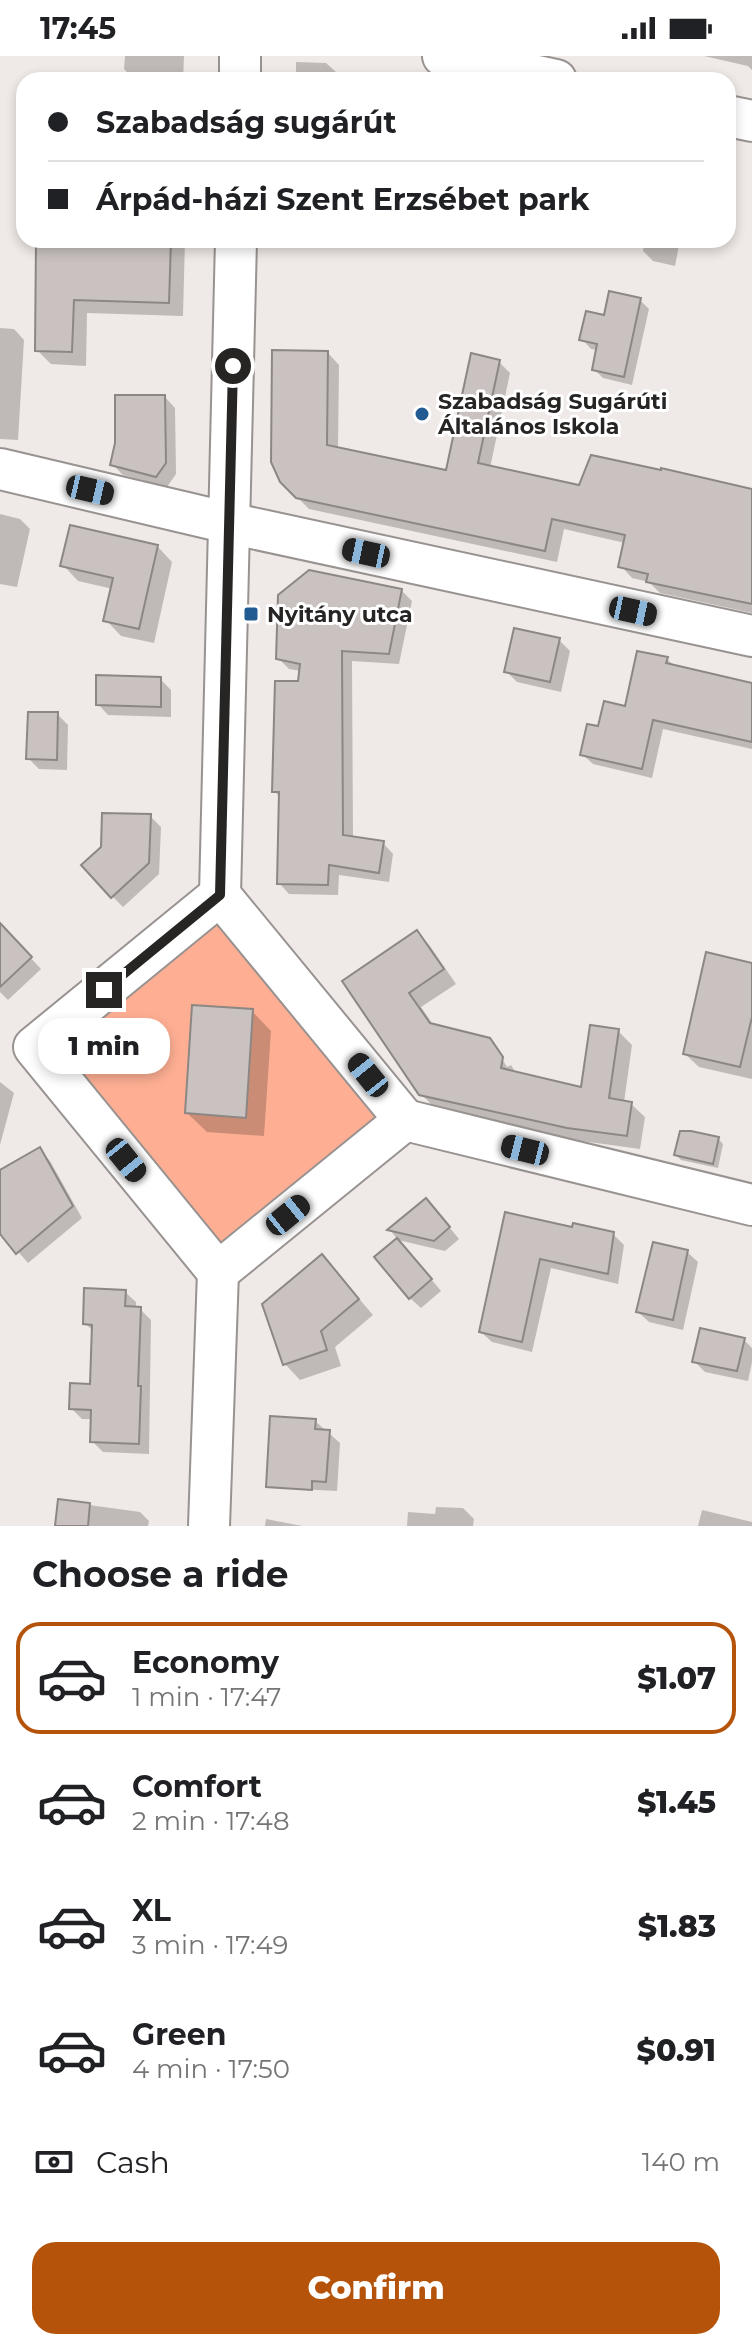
<!DOCTYPE html>
<meta charset="utf-8">
<style>
body{margin:0;font-family:Montserrat,sans-serif;background:#f2f2f2;color:#202124;height:100vh;display:flex;flex-direction:column;font-size:30px;white-space:nowrap}
*{box-sizing:border-box;margin:0}
p{font-size:26px;color:#757577}
.icon{flex:none;width:44px;height:44px;fill:none;stroke:currentColor;stroke-width:2;stroke-linecap:round;stroke-linejoin:round}
.map{position:relative;height:1470px;overflow:hidden}
.details{display:flex;flex-direction:column;background:#fff;flex:1}
.details>*{flex:none}
.hud{position:absolute;left:16px;top:16px;width:720px;height:176px;border-radius:24px;box-shadow:0 4px 12px #0003;display:grid;align-content:center;height:176px;padding:0 32px;background:#fff}
.end{position:absolute;width:36px;height:36px;margin:-18px;border:10px solid #272524;background:#fff;box-shadow:0 0 0 4px #fff}
.from{border-radius:50%}
.bubble{position:absolute;height:56px;border-radius:24px;background:#fff;box-shadow:0 4px 12px #0003;font-size:26px;font-weight:800;line-height:56px;text-align:center}
.car{position:absolute;width:24px;height:48px;margin:-24px -12px;border-radius:10px;box-shadow:0 0 6px 2px #0007;background:linear-gradient(#222 24%,#8ab4d8 0 40%,#222 0 76%,#8ab4d8 0 86%,#222 0)}
.hud b{display:flex;align-items:center;gap:28px;height:76px;font-size:30px}
.hud b+b{border-top:2px solid #e0e0e0}
.hud i{width:20px;height:20px;background:#202124}
ul{padding:0;list-style:none}
li{display:flex;align-items:center;gap:24px;height:112px;margin:0 16px 12px;padding:0 16px;border:4px solid transparent;border-radius:24px}
li div{flex:1}
li b{display:block;font-size:30px}
li em{font-style:normal;font-weight:800}
li.active{border-color:#b45309}
li>.icon{width:72px;height:72px;stroke-width:1.5}
h2{padding:0 32px;font-size:36px;line-height:96px}
.pay{display:flex;align-items:center;gap:20px;height:88px;padding:0 32px;font-size:30px}
.pay p{margin-inline-start:auto}
.cta{display:flex;gap:16px;margin-top:auto;padding:16px 32px}
.cta a{flex:1;height:92px;border-radius:24px;background:#b45309;color:#fff;font-size:32px;font-weight:800;line-height:92px;text-align:center}
.status{display:flex;justify-content:space-between;align-items:center;height:56px;padding:0 40px;background:#fff;direction:ltr}
.status svg{height:22px;fill:currentColor}
.map>svg:first-child{display:block}
.green{fill:#feaf93}
.shadow{fill:#0003}
.building{fill:#c9c2c0;stroke:#8d8784;stroke-width:2}
.lines{fill:none;stroke-linecap:round;stroke-linejoin:round}
.minor-casing{stroke:#989290;stroke-width:44}
.minor{stroke:#fff;stroke-width:40}
.route{stroke:#272524;stroke-width:10}
.poi-dot{fill:#215b92;stroke:#fff;stroke-width:3}
.labels{text-anchor:middle;dominant-baseline:central;stroke-width:6;stroke-linejoin:round;paint-order:stroke}
.poi-label{font-size:22px;font-weight:bold;fill:#272524;stroke:#fff;text-anchor:start}
</style>
<div class="status"><b>17:45</b><svg viewBox="0 0 49 12"><path d="M0 12V9h3v3zM5 12V6h3v6zM10 12V3h3v9zM15 12V0h3v12zM26 1h20v11H26zM47 4h2v5h-2z"/></svg></div>
<div class="map">
<svg width="752" height="1470" viewBox="0 0 752 1470">
<rect width="100%" height="100%" fill="#efe9e7"/>
<polygon class="green" points="220,839 405,1064 218,1216 34,991"/>
<g class="shadow">
<polygon points="125,0 184,0 183,24 135,24 124,13"/>
<polygon points="704,0 752,0 752,14 748,10"/>
<polygon points="296,6 326,7 337,17 336,24 296,24"/>
<polygon points="38,184 185,184 183,260 87,257 86,310 51,308 37,294"/>
<polygon points="645,184 680,184 675,210 653,205 643,195"/>
<polygon points="640,244 649,253 632,329 603,322 594,313 598,294 591,293 582,283 606,261"/>
<polygon points="0,272 14,273 24,284 18,384 0,383"/>
<polygon points="328,297 339,309 338,393 448,417 499,306 510,317 490,412 752,501 752,557 660,537 649,526 632,522 621,510 625,487 564,473 557,506 309,453 281,425"/>
<polygon points="165,341 175,352 176,418 167,431 123,419 112,408"/>
<polygon points="0,458 20,463 30,473 17,531 0,528"/>
<polygon points="157,490 172,506 154,587 121,580 106,564 113,533 78,525 63,509"/>
<polygon points="402,535 412,545 399,608 352,605 353,782 383,787 393,798 389,826 339,819 338,839 289,838 279,827 281,742 274,735 301,615 289,613 278,602"/>
<polygon points="559,584 570,595 561,636 517,626 506,615"/>
<polygon points="667,603 675,611 752,635 752,693 663,673 652,722 593,708 582,698 600,673 626,652"/>
<polygon points="160,623 171,634 171,661 108,659 98,648"/>
<polygon points="57,658 68,669 67,714 39,713 28,702"/>
<polygon points="150,760 161,771 159,818 123,851 112,840"/>
<polygon points="0,869 41,913 8,944 0,936"/>
<polygon points="417,876 430,890 456,928 421,951 434,970 489,984 499,993 496,993 507,1011 511,1009 504,998 516,1017 583,1033 618,975 632,989 624,1046 631,1048 645,1061 640,1093 582,1085 435,1052 421,1038 344,925"/>
<polygon points="752,909 752,1023 699,1011 685,998"/>
<polygon points="252,955 271,975 264,1080 207,1076 187,1057"/>
<polygon points="0,1026 14,1037 0,1089"/>
<polygon points="718,1083 723,1088 718,1112 681,1104 676,1099"/>
<polygon points="40,1094 50,1105 82,1162 28,1207 0,1175 0,1162"/>
<polygon points="436,1155 459,1183 445,1195 398,1184 390,1174"/>
<polygon points="507,1158 574,1173 613,1178 624,1189 618,1228 551,1212 532,1296 492,1286 481,1276"/>
<polygon points="408,1195 441,1235 421,1252 410,1242"/>
<polygon points="687,1196 698,1206 683,1274 649,1266 638,1256"/>
<polygon points="337,1217 373,1259 335,1291 341,1310 300,1324 285,1308"/>
<polygon points="125,1236 136,1246 136,1253 140,1253 151,1264 149,1398 103,1396 92,1385 93,1363 82,1363 71,1352 92,1330 94,1276 85,1267"/>
<polygon points="744,1284 752,1292 752,1306 748,1325 705,1316 694,1305"/>
<polygon points="315,1365 340,1387 337,1435 279,1432 268,1421"/>
<polygon points="60,1445 140,1456 149,1465 148,1470 57,1470"/>
<polygon points="436,1451 463,1452 474,1463 473,1470 407,1470 408,1456 435,1458"/>
<polygon points="702,1454 752,1466 752,1470 698,1470"/>
<polygon points="266,1463 302,1470 265,1470"/>
</g>
<g class="building">
<polygon points="36,184 171,184 169,247 74,244 72,296 35,295"/>
<polygon points="609,235 641,242 624,321 592,314 597,288 579,284 586,255 604,259"/>
<polygon points="272,294 328,295 327,389 446,414 471,297 500,304 478,407 579,429 591,399 661,414 661,412 752,433 752,548 646,526 648,518 618,511 625,479 552,463 545,495 296,442 280,426 271,406"/>
<polygon points="115,339 165,339 166,407 156,421 110,409 115,387"/>
<polygon points="70,469 158,489 139,573 103,565 113,522 60,510"/>
<polygon points="309,514 402,533 389,598 342,595 343,779 384,785 379,817 329,809 328,829 277,828 279,736 272,736 275,625 298,625 300,608 276,603 278,539"/>
<polygon points="514,572 560,582 550,626 504,616"/>
<polygon points="637,595 668,601 666,607 752,627 752,686 653,664 642,713 580,699 587,668 598,670 604,645 625,650"/>
<polygon points="96,619 161,621 161,651 96,649"/>
<polygon points="28,656 58,656 57,704 26,703"/>
<polygon points="102,757 151,758 149,807 111,842 81,809 101,791"/>
<polygon points="0,867 32,901 0,931"/>
<polygon points="417,874 444,913 409,937 430,967 490,982 503,1001 501,1012 581,1031 590,969 619,973 609,1042 632,1046 627,1080 567,1072 419,1039 342,925"/>
<polygon points="706,896 752,907 752,961 740,1011 683,998"/>
<polygon points="192,949 253,953 246,1062 185,1057"/>
<polygon points="680,1075 691,1075 719,1081 713,1108 674,1099"/>
<polygon points="40,1091 73,1150 16,1198 0,1178 0,1114"/>
<polygon points="426,1142 450,1171 434,1185 387,1174"/>
<polygon points="505,1156 572,1171 573,1167 614,1176 608,1218 540,1203 522,1286 479,1276"/>
<polygon points="397,1182 432,1223 409,1243 374,1201"/>
<polygon points="653,1186 688,1194 673,1264 636,1256"/>
<polygon points="322,1198 359,1243 321,1275 327,1294 283,1309 262,1248"/>
<polygon points="84,1232 126,1234 125,1250 141,1251 138,1330 141,1330 139,1388 90,1386 91,1354 69,1353 70,1327 90,1328 92,1269 83,1268"/>
<polygon points="700,1272 745,1282 737,1315 692,1306"/>
<polygon points="270,1360 316,1363 315,1373 330,1374 326,1426 312,1425 312,1434 266,1431"/>
<polygon points="58,1443 90,1447 88,1470 55,1470"/>
</g>
<g class="lines">
<defs>
<g id="minor">
<polyline points="443,0 556,24"/>
<polyline points="240,24 240,0"/>
<polyline points="728,60 752,65"/>
<polyline points="0,413 229,467 752,580"/>
<polyline points="220,839 236,184"/>
<polyline points="405,1064 752,1149"/>
<polyline points="218,1216 34,991 220,839"/>
<polyline points="218,1216 405,1064 220,839"/>
<polyline points="209,1470 218,1216"/>
</g>
</defs>
<use href="#minor" class="minor-casing"/>
<use href="#minor" class="minor"/>
</g>
<g class="lines">
<polyline class="route" points="104,934 220,839 233,310"/>
</g>
<g class="poi-dot">
<circle cx="422" cy="358" r="8"/>
<rect x="243" y="550" width="16" height="16" rx="4"/>
</g>
<g class="labels">
<g class="poi-label">
<text x="438" y="345">Szabadság Sugárúti<tspan x="438" dy="25">Általános Iskola</tspan></text>
<text x="267" y="558">Nyitány utca</text>
</g>
</g>
</svg>
<i class="end from" style="left:233px;top:310px"></i>
<i class="end" style="left:104px;top:934px"></i>
<div class="bubble" style="left:38px;top:962px;width:132px">1 min</div>
<i class="car" style="left:90px;top:434px;rotate:103deg"></i>
<i class="car" style="left:366px;top:497px;rotate:282deg"></i>
<i class="car" style="left:633px;top:555px;rotate:102deg"></i>
<i class="car" style="left:368px;top:1019px;rotate:321deg"></i>
<i class="car" style="left:525px;top:1094px;rotate:284deg"></i>
<i class="car" style="left:126px;top:1104px;rotate:141deg"></i>
<i class="car" style="left:288px;top:1159px;rotate:51deg"></i>
<div class="hud">
<b><i class="from"></i>Szabadság sugárút</b>
<b><i></i>Árpád-házi Szent Erzsébet park</b>
</div>
</div>
<section class="details">
<h2>Choose a ride</h2>
<ul>
<li class="active"><svg class="icon" aria-label="car" viewBox="0 0 24 24"><path d="M5 17H2v-5l4-1 3-4h7l3 4 3 1v5h-3M9 17h6M6 11h13"/><circle cx="7" cy="17" r="2"/><circle cx="17" cy="17" r="2"/></svg><div><b>Economy</b><p>1 min · 17:47</p></div><em>$1.07</em></li>
<li><svg class="icon" aria-label="car" viewBox="0 0 24 24"><path d="M5 17H2v-5l4-1 3-4h7l3 4 3 1v5h-3M9 17h6M6 11h13"/><circle cx="7" cy="17" r="2"/><circle cx="17" cy="17" r="2"/></svg><div><b>Comfort</b><p>2 min · 17:48</p></div><em>$1.45</em></li>
<li><svg class="icon" aria-label="car" viewBox="0 0 24 24"><path d="M5 17H2v-5l4-1 3-4h7l3 4 3 1v5h-3M9 17h6M6 11h13"/><circle cx="7" cy="17" r="2"/><circle cx="17" cy="17" r="2"/></svg><div><b>XL</b><p>3 min · 17:49</p></div><em>$1.83</em></li>
<li><svg class="icon" aria-label="car" viewBox="0 0 24 24"><path d="M5 17H2v-5l4-1 3-4h7l3 4 3 1v5h-3M9 17h6M6 11h13"/><circle cx="7" cy="17" r="2"/><circle cx="17" cy="17" r="2"/></svg><div><b>Green</b><p>4 min · 17:50</p></div><em>$0.91</em></li>
</ul>
<div class="pay"><svg class="icon" aria-label="cash" viewBox="0 0 24 24"><path d="M3 7h18v10H3z"/><circle cx="12" cy="12" r="2"/></svg>Cash<p>140 m</p></div>
<div class="cta"><a>Confirm</a></div>
</section>
